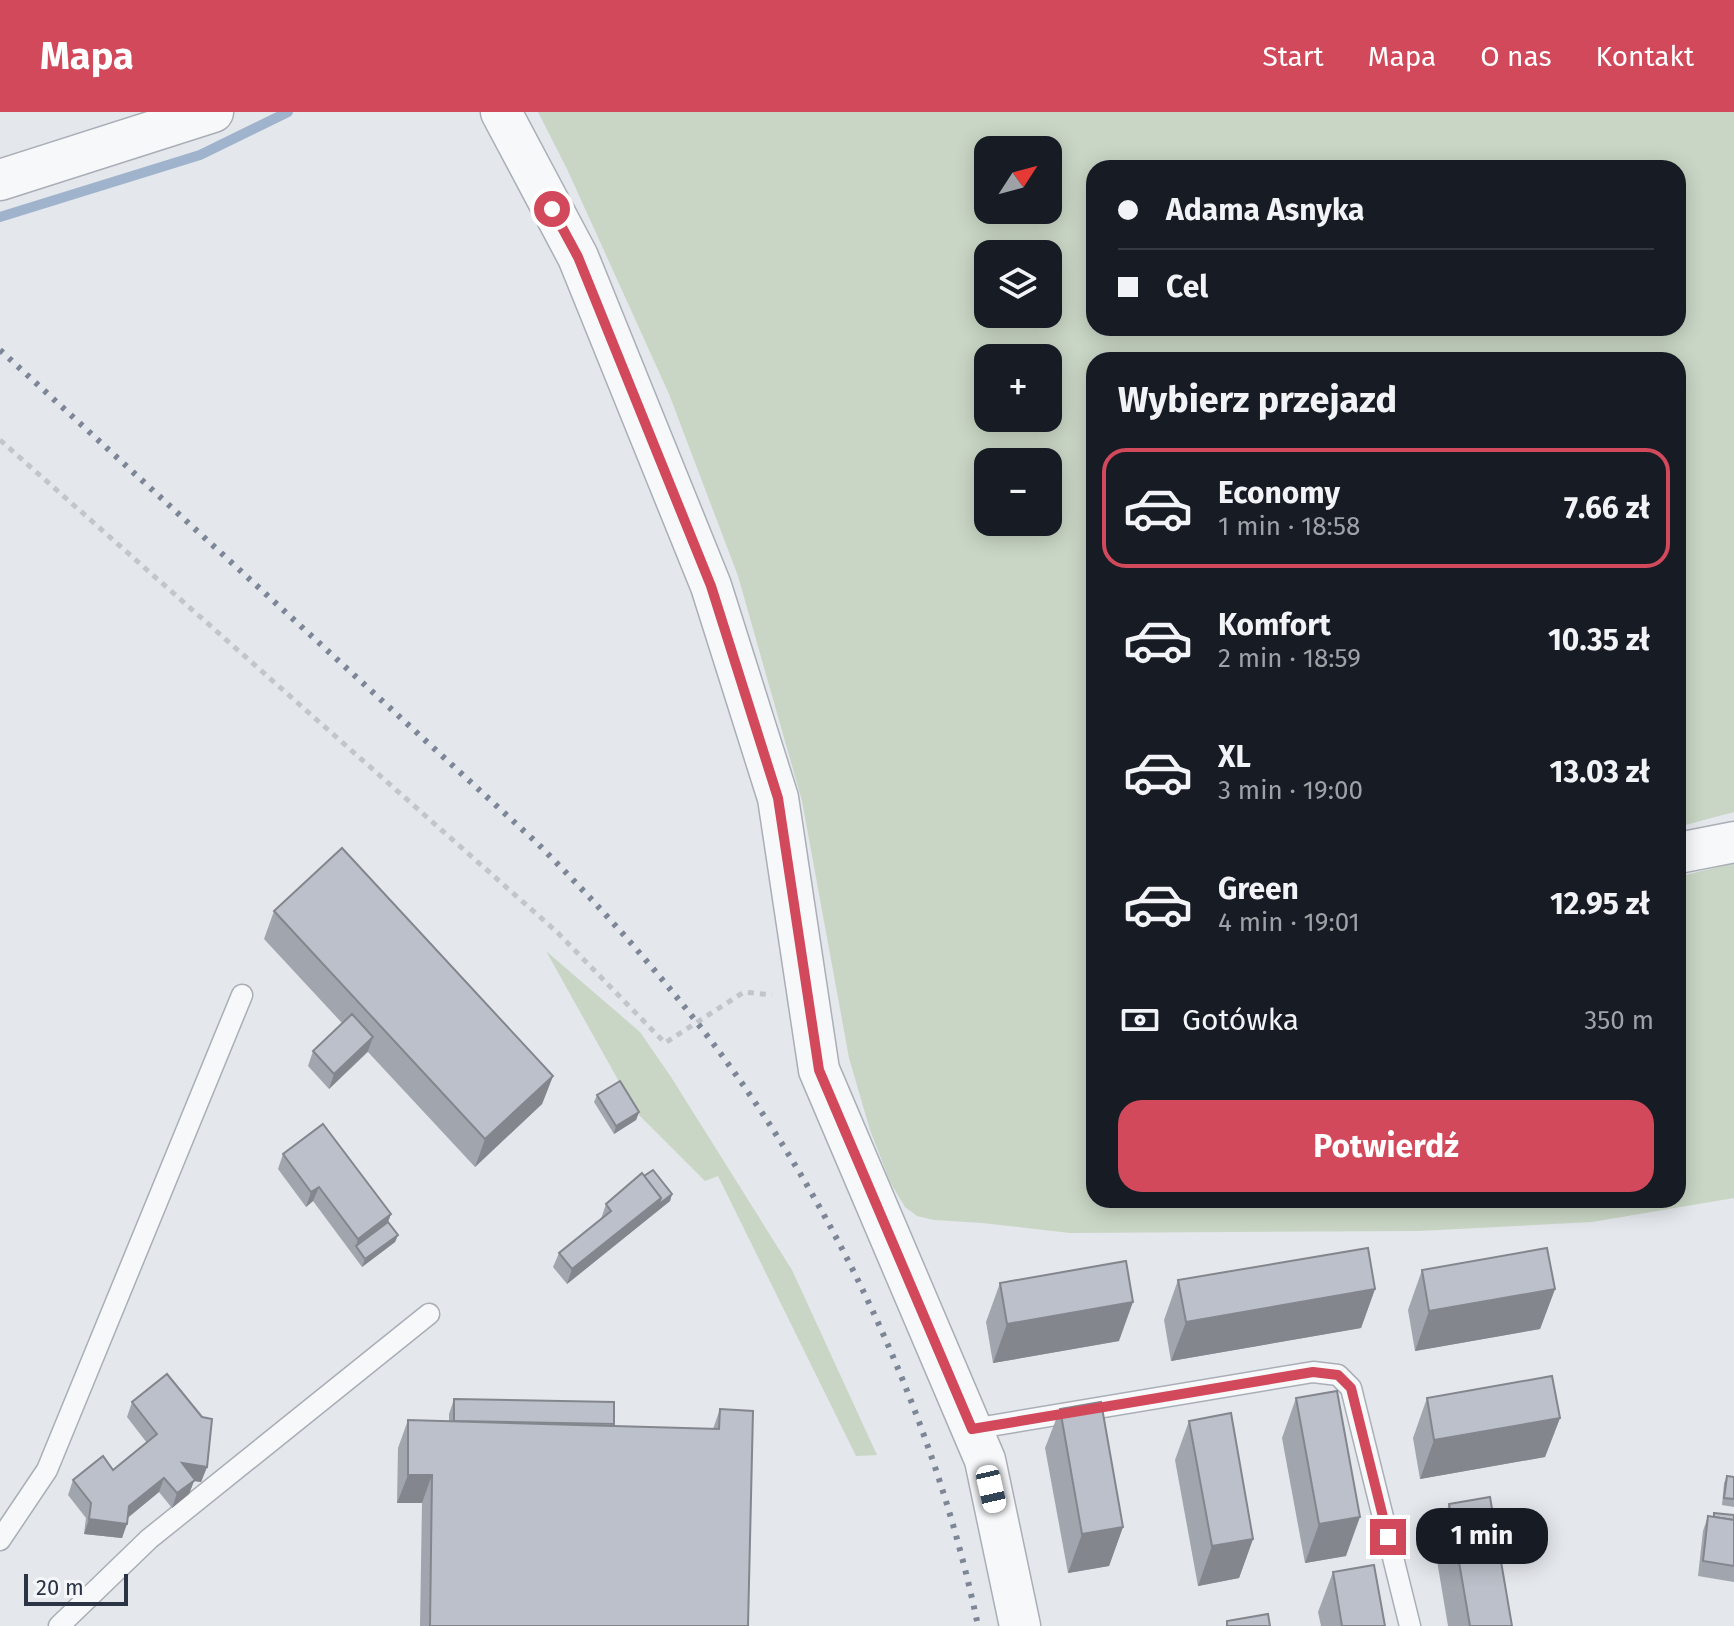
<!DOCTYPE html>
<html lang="pl">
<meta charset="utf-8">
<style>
body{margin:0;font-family:"Fira Sans",sans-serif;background:#20242c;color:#f1f3f6;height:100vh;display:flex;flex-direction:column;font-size:30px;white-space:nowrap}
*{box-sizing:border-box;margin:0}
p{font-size:26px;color:#9ea1a6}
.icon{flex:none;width:44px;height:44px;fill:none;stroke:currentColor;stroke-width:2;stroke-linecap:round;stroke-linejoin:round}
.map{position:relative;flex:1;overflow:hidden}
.side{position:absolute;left:1086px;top:240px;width:600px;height:856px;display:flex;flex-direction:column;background:#171b24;border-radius:24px;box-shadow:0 4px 20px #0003}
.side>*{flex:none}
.top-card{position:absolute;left:1086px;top:48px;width:600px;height:176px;border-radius:24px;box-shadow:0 4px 20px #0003;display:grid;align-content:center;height:176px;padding:0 32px;background:#171b24}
.needle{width:52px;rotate:54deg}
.buttons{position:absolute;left:974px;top:24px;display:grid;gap:16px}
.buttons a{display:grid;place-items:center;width:88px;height:88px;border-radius:16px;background:#171b24;box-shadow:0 4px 20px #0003;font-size:40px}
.scale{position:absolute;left:24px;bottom:20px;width:104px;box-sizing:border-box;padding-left:8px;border:4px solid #2b3445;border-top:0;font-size:22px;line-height:28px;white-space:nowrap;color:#2b3445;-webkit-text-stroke:6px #f4f6f9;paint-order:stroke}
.end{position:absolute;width:36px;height:36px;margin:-18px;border:10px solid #d1495b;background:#fff;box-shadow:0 0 0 4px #fff}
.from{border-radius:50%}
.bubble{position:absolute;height:56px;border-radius:24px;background:#171b24;box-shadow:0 4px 20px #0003;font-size:26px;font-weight:700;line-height:56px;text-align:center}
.car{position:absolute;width:24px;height:48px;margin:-24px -12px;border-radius:10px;box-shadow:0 0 6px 2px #0007;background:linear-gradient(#fff 24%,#345 0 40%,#fff 0 76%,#345 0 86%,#fff 0)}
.top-card b{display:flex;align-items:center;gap:28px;height:76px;font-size:30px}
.top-card b+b{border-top:2px solid #363941}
.top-card i{width:20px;height:20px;background:#f1f3f6}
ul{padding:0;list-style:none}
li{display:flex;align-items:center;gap:24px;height:120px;margin:0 16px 12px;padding:0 16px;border:4px solid transparent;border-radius:24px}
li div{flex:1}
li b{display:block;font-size:30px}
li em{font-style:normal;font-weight:700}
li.current{border-color:#d1495b}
li>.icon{width:72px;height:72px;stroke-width:1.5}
h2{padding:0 32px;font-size:36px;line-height:96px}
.pay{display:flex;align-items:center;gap:20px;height:88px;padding:0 32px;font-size:30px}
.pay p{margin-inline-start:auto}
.action{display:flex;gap:16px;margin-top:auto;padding:16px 32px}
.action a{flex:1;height:92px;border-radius:24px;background:#d1495b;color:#fff;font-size:32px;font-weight:700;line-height:92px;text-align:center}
header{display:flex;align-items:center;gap:48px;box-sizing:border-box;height:112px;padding:0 40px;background:#d1495b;color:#fff}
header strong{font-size:38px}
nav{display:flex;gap:44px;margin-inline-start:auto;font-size:28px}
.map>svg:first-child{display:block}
.green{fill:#c9d6c5;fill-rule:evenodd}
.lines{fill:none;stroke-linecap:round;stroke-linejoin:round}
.stream{stroke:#9fb4cc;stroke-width:10}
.lane-casing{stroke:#a9aeb7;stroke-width:23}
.street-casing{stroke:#a9aeb7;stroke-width:43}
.path{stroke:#c2c5cb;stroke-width:5;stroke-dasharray:6 6;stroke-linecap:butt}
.lane{stroke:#f7f8fa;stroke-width:20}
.street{stroke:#f7f8fa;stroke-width:40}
.rail{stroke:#7d8696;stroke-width:6;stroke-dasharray:4 8;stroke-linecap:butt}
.wall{fill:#a1a5ae}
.shaded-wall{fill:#83868d}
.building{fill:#bbc0ca;stroke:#83868d;stroke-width:2}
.route{stroke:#d1495b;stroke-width:10}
</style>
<header>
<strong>Mapa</strong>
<nav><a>Start</a><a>Mapa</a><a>O nas</a><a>Kontakt</a></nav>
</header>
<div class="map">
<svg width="1734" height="1514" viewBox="0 0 1734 1514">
<rect width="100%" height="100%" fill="#e4e7ec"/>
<g class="green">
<path d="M538,0H1734V700L1678,715V248H1094V1088H1678V765L1734,751V1086L1592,1110L1419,1119L1070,1121L982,1111L934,1108L917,1104L905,1095L890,1070L870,1018L849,946L802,689L738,464L669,282L567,57ZM988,38H1048V98H988ZM1094,56H1678V216H1094ZM988,142H1048V202H988ZM988,246H1048V306H988ZM988,350H1048V410H988Z"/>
<polygon points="546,839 640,920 671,965 792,1158 877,1343 856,1344 718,1064 705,1069 636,1000"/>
</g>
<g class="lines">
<polyline class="stream" points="0,105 200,43 288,0"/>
<defs>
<g id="lane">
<polyline points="972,1317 1313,1260 1338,1263 1351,1276 1410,1514"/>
<polyline points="0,1428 47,1358 242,883"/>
<polyline points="59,1514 149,1427 429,1202"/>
</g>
<g id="street">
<polyline points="501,0 578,145 711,474 778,686 819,958 985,1348 1020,1514"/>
<polyline points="0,68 213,0"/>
<polyline points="1678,741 1734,730"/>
</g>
</defs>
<use href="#lane" class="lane-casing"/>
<use href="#street" class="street-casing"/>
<polyline class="path" points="0,328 557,820 665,931 744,880 772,883"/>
<use href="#lane" class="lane"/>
<use href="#street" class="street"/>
<path class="rail" d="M0,238L536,730C600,794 660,861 715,934C840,1101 936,1309 978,1514"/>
</g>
<g class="wall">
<polygon points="274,799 553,964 542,992 475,1055 368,940 329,977 308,954 313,939 342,911 264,827"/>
<polygon points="597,983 639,1000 636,1008 614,1022 594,990"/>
<polygon points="283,1042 391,1102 388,1110 398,1123 395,1130 362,1155 313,1089 306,1095 278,1057"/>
<polygon points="672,1082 670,1089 567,1172 553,1155 559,1141 601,1107 606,1092"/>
<polygon points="1422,1158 1555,1177 1540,1217 1415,1239 1408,1198"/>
<polygon points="1178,1168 1375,1177 1361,1216 1171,1249 1164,1208"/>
<polygon points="1000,1171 1119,1229 993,1251 986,1210"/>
<polygon points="1296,1286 1346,1444 1305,1451 1282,1326"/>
<polygon points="1427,1286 1560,1306 1545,1345 1420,1367 1413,1326"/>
<polygon points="454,1287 613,1314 713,1317 720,1297 748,1514 420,1514 422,1391 397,1391 398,1336 408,1308 449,1309 449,1302"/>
<polygon points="132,1290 207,1355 201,1370 194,1369 189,1382 172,1396 159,1380 128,1405 122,1426 84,1422 86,1406 68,1383 73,1368 113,1358 147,1331 127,1305"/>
<polygon points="1060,1297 1123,1415 1109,1454 1068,1461 1045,1336"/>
<polygon points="1189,1309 1253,1427 1239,1466 1198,1474 1175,1348"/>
<polygon points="1727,1364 1734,1365 1734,1395 1722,1393 1724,1371"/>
<polygon points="1449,1392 1512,1514 1448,1514 1434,1431"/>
<polygon points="1714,1401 1734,1403 1734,1470 1698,1464 1703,1419 1708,1404 1713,1405"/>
<polygon points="1333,1460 1385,1514 1321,1514 1318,1500"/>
</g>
<g class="shaded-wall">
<polygon points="373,925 368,939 329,977 334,962"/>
<polygon points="553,964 542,992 475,1055 485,1027"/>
<polygon points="639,1000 636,1008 614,1022 616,1014"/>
<polygon points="319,1075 313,1089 306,1095 311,1080"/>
<polygon points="672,1082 670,1089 567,1172 572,1157 661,1086"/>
<polygon points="391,1102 385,1117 356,1134 358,1127"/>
<polygon points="398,1123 395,1130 362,1155 365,1147"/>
<polygon points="1375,1177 1361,1216 1171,1249 1186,1210"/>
<polygon points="1555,1177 1540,1217 1415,1239 1429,1199"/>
<polygon points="1133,1190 1119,1229 993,1251 1007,1212"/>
<polygon points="1560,1306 1545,1345 1420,1367 1434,1328"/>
<polygon points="182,1351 207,1355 201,1370 194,1369 189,1382 172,1396 177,1381"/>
<polygon points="408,1363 432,1363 422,1391 397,1391"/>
<polygon points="164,1366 159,1380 124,1409 129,1394"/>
<polygon points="1360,1405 1346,1444 1305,1451 1319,1412"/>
<polygon points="89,1407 127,1412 122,1426 84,1422"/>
<polygon points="1123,1415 1109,1454 1068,1461 1082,1422"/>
<polygon points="1253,1427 1239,1466 1198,1474 1212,1434"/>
</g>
<g class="building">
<polygon points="342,736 553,964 485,1027 274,799"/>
<polygon points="352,902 373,925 334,962 313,939"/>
<polygon points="620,969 639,1000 616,1014 597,983"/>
<polygon points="323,1012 391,1102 358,1127 319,1075 311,1080 283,1042"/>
<polygon points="653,1058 672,1082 658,1093 661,1086 644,1064"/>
<polygon points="642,1061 661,1086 572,1157 559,1141 611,1099 606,1092"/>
<polygon points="388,1110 398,1123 365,1147 356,1134"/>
<polygon points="1368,1136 1375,1177 1186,1210 1178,1168"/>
<polygon points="1547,1136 1555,1177 1429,1199 1422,1158"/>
<polygon points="1126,1149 1133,1190 1007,1212 1000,1171"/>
<polygon points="167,1262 202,1305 212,1307 207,1355 182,1351 195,1368 177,1381 164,1366 129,1394 127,1412 89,1407 91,1391 73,1368 103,1344 113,1358 157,1322 132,1290"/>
<polygon points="1552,1264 1560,1306 1434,1328 1427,1286"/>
<polygon points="1337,1279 1360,1405 1319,1412 1296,1286"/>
<polygon points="454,1287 614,1290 614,1312 454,1309"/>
<polygon points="1101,1290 1123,1415 1082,1422 1060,1297"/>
<polygon points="720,1297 753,1299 748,1514 430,1514 432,1363 408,1363 408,1308 719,1317"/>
<polygon points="1231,1301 1253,1427 1212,1434 1189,1309"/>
<polygon points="1727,1364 1734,1365 1734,1387 1724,1386"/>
<polygon points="1490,1385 1512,1514 1470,1514 1449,1392"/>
<polygon points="1714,1401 1734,1403 1734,1408 1714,1405"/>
<polygon points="1708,1404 1734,1408 1734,1454 1703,1449"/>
<polygon points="1374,1453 1385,1514 1342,1514 1333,1460"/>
<polygon points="1268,1502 1270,1514 1227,1514 1227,1509"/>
</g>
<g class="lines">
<polyline class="route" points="552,97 578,145 711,474 778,686 819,958 972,1317 1313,1260 1338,1263 1351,1276 1388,1425"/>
</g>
</svg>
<div class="buttons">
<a><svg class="needle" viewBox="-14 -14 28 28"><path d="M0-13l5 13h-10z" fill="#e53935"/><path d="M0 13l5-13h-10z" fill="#9ea1a6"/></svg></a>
<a><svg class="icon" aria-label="layers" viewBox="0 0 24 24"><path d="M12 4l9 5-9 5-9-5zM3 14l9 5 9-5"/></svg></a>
<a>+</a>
<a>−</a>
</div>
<div class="scale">20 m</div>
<i class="end from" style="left:552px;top:97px"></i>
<i class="end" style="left:1388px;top:1425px"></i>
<div class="bubble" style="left:1416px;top:1396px;width:132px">1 min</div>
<i class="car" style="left:991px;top:1377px;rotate:167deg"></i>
<div class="top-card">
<b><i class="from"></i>Adama Asnyka</b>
<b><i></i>Cel</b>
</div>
<section class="side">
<h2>Wybierz przejazd</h2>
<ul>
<li class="current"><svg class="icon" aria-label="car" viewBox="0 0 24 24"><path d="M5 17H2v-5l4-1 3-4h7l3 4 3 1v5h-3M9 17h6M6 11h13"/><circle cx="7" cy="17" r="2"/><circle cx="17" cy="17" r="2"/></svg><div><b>Economy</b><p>1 min · 18:58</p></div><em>7.66 zł</em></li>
<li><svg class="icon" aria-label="car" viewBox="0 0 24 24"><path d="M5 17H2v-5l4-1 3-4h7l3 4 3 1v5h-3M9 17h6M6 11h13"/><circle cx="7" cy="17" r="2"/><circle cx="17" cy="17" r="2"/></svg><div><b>Komfort</b><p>2 min · 18:59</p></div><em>10.35 zł</em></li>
<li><svg class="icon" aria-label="car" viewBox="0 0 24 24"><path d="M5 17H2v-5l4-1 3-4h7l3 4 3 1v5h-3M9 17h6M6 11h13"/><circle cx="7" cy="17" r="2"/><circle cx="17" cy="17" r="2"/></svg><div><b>XL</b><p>3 min · 19:00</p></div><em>13.03 zł</em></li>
<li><svg class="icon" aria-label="car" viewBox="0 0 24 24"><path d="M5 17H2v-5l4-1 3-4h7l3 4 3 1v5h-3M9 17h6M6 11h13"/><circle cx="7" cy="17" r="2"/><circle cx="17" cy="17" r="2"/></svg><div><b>Green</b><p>4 min · 19:01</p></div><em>12.95 zł</em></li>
</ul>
<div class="pay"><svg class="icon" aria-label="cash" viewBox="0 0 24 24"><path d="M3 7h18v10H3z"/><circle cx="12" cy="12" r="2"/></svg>Gotówka<p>350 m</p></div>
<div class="action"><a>Potwierdź</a></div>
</section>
</div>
